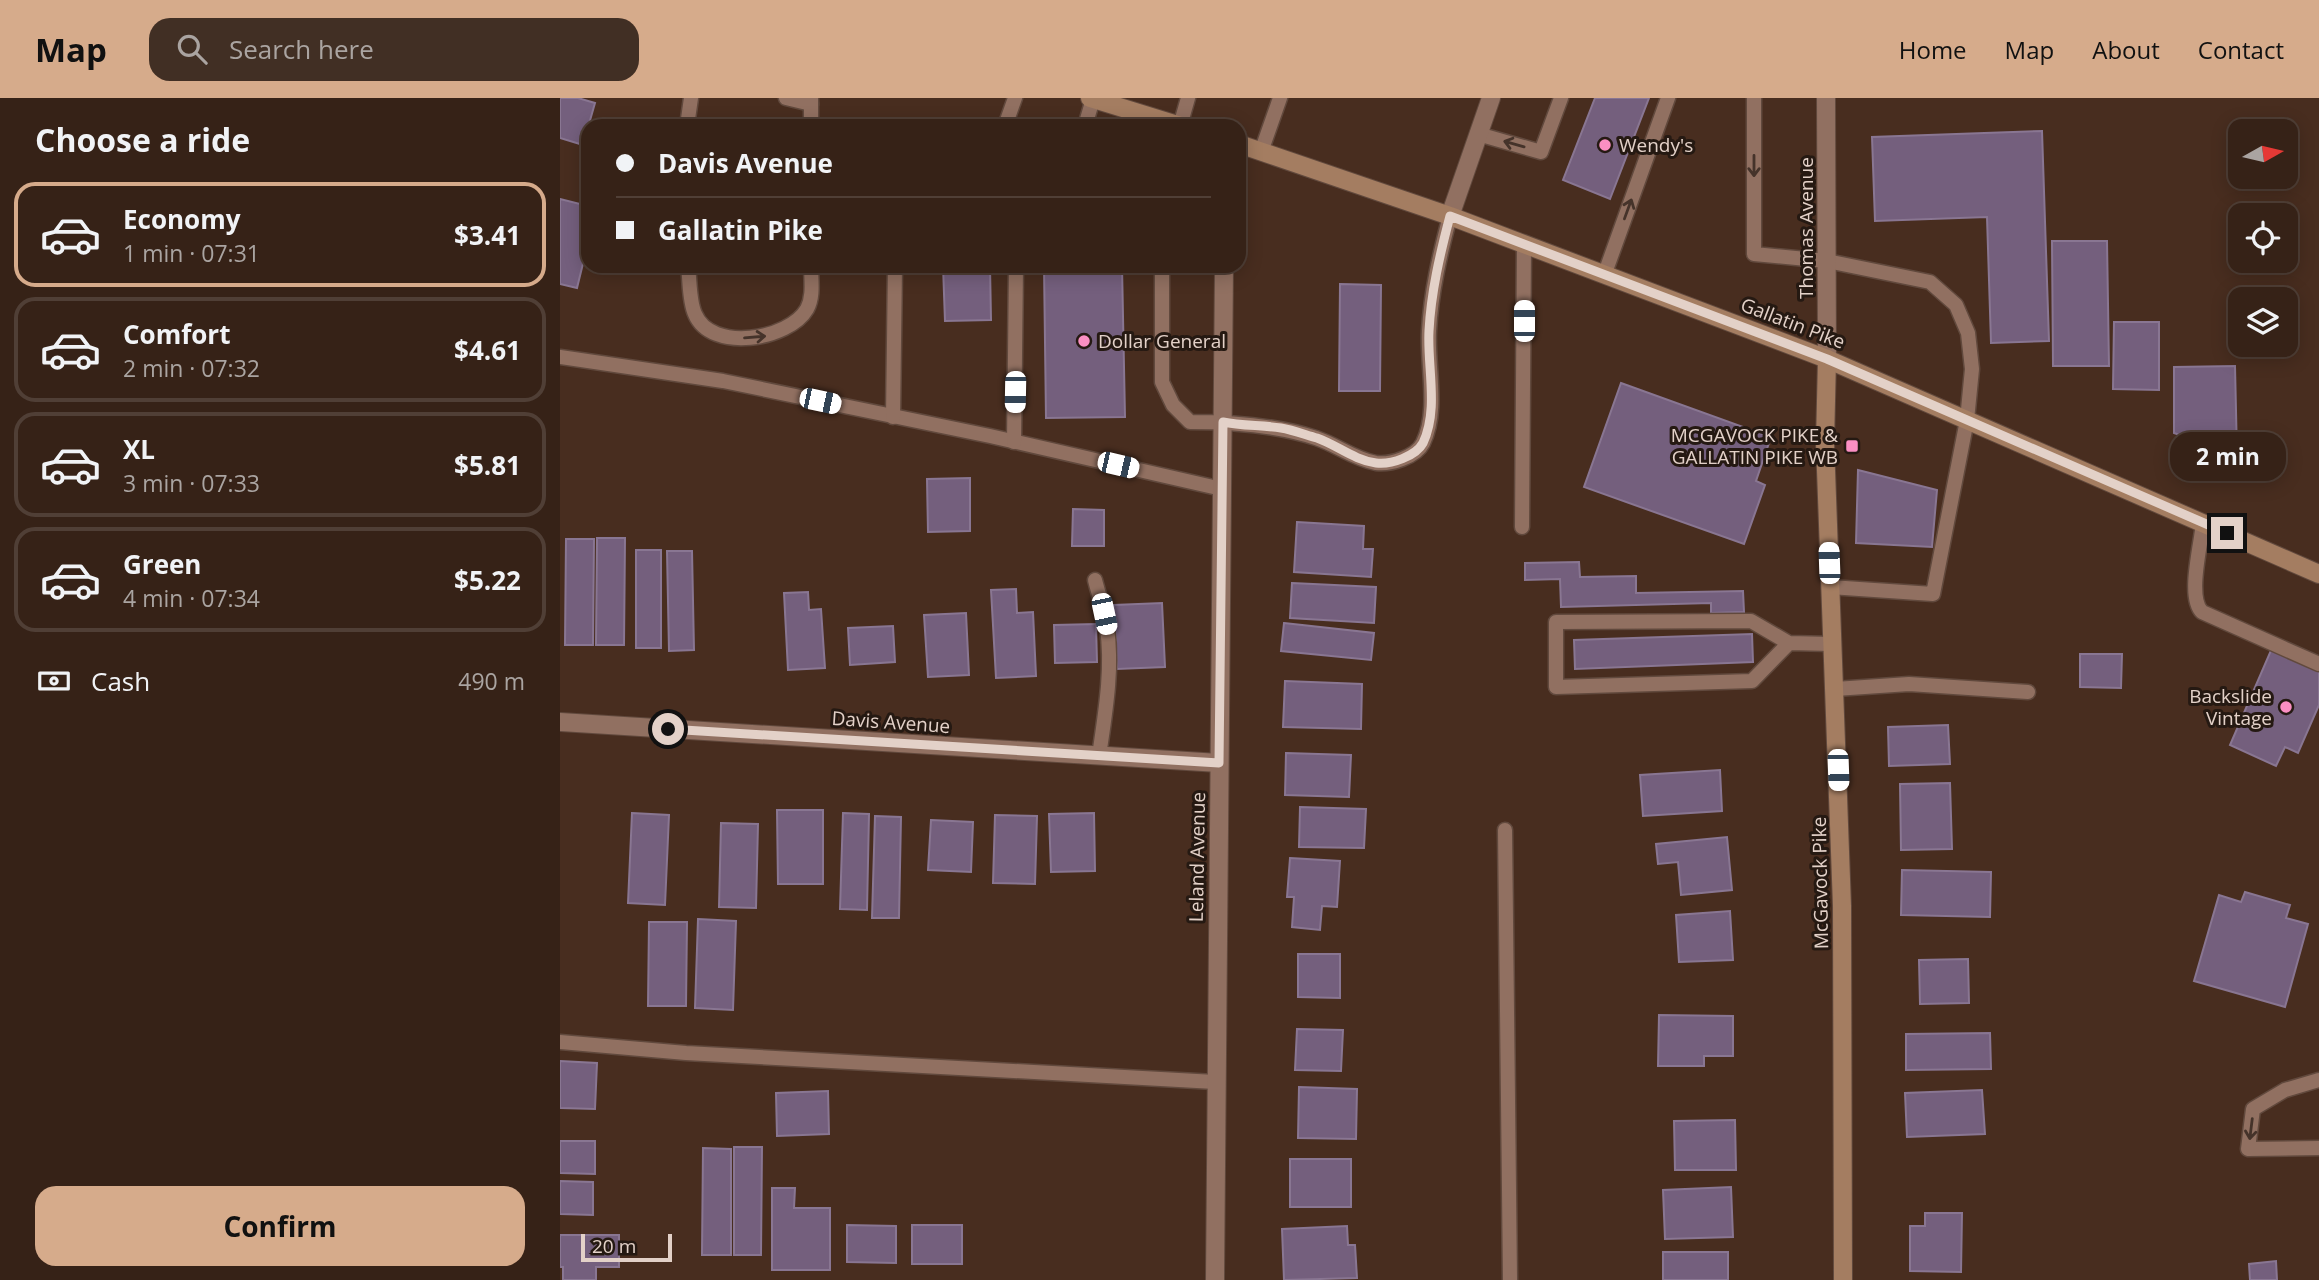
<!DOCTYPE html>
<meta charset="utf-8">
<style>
body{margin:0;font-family:"Open Sans",sans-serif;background:#412f24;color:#f1f3f6;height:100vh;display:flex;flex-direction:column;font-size:26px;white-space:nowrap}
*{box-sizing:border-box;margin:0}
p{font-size:23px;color:#aaa4a1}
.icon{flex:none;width:38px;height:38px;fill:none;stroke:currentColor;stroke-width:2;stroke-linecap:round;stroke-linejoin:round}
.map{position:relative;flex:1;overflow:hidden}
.panel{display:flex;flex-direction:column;background:#362217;width:560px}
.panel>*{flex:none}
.top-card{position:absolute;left:21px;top:21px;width:665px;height:154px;border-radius:21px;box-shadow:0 4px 18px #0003,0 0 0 2px #503f36;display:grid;align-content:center;height:154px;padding:0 35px;background:#362217}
.needle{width:46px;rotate:82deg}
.fabs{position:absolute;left:1668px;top:21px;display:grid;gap:14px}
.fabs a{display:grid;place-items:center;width:70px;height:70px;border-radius:14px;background:#362217;box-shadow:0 4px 18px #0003,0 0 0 2px #503f36;font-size:35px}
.scale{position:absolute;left:21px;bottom:18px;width:91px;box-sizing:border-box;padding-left:7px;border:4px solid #e3d1c8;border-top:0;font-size:19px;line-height:24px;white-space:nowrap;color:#e3d1c8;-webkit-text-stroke:5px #251912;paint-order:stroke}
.end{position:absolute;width:32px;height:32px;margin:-16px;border:9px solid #e3d1c8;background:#111;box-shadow:0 0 0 4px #111}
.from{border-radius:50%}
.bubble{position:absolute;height:49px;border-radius:21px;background:#362217;box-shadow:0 4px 18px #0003,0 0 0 2px #503f36;font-size:23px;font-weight:700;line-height:49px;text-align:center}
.car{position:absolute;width:21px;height:42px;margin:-21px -10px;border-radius:9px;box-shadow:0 0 5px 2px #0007;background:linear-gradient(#fff 24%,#345 0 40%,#fff 0 76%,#345 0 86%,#fff 0)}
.top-card b{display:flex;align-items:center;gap:24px;height:66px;font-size:26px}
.top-card b+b{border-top:2px solid #503f36}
.top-card i{width:18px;height:18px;background:#f1f3f6}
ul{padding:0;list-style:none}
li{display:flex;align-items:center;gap:21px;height:105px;margin:0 14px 10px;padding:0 21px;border:4px solid #503f36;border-radius:21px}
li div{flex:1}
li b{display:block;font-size:26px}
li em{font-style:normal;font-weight:700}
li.on{border-color:#d6ab8b}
li>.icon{width:63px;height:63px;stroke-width:1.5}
h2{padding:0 35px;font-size:32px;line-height:84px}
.pay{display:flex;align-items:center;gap:18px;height:77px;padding:0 35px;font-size:26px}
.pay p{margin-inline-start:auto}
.cta{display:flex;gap:14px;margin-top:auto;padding:14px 35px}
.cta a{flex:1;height:80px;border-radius:21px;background:#d6ab8b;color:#111;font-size:28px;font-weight:700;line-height:80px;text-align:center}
header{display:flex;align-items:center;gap:42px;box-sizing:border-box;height:98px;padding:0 35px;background:#d6ab8b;color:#111}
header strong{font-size:33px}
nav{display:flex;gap:38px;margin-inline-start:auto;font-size:24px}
.search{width:490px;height:63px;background:#412f24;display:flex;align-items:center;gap:18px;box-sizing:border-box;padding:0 24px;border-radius:21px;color:#aaa4a1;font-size:26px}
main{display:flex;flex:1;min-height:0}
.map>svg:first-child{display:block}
.building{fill:#745f7d;stroke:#897692;stroke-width:2}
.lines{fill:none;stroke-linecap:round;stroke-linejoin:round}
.lane-casing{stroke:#61493d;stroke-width:17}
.street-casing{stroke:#61493d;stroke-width:20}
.secondary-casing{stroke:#61493d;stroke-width:20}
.lane{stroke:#917061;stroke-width:14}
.street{stroke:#917061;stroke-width:18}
.secondary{stroke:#a47d61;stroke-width:18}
.oneway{stroke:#45332a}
.route{stroke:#e3d1c8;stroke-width:9}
.poi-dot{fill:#fb8fc3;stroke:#251912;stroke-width:2.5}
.labels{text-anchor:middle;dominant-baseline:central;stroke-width:6;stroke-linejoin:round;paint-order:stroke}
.poi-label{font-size:19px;fill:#e3d1c8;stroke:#251912;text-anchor:start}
.street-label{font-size:19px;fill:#e3d1c8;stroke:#251912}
</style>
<header>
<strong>Map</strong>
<div class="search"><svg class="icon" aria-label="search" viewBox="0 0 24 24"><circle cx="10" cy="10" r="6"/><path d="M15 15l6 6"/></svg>Search here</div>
<nav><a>Home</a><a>Map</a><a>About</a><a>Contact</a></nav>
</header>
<main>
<section class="panel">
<h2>Choose a ride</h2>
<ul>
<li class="on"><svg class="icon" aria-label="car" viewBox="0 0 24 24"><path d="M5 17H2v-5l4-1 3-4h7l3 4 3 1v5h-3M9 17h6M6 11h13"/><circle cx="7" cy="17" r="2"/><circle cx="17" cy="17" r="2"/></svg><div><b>Economy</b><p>1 min · 07:31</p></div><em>$3.41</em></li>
<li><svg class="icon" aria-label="car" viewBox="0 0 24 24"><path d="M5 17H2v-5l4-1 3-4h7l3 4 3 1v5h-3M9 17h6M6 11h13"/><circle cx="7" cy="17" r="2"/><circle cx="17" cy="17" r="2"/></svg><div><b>Comfort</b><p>2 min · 07:32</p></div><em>$4.61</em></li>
<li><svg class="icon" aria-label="car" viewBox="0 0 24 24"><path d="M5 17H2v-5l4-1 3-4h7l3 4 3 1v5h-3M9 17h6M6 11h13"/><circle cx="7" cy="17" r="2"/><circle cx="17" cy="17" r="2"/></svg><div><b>XL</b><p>3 min · 07:33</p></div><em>$5.81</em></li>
<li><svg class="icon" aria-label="car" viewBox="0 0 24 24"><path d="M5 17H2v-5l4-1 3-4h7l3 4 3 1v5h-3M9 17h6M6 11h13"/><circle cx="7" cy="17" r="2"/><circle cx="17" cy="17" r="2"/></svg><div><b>Green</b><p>4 min · 07:34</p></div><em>$5.22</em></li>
</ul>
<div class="pay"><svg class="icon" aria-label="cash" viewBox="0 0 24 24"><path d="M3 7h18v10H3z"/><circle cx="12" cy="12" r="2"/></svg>Cash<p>490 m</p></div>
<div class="cta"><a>Confirm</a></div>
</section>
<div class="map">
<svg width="1759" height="1182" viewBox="0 0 1759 1182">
<rect width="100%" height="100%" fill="#482d1f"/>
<g class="building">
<polygon points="0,0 18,0 35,5 23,47 0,40"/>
<polygon points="1035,0 1089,0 1050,101 1003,82"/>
<polygon points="1482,33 1489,243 1431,245 1427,119 1315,123 1312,39"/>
<polygon points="0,101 28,108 28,145 17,190 0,186"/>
<polygon points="1492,143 1547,143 1549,268 1493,268"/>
<polygon points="383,168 430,168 431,222 385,223"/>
<polygon points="484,168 562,168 565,319 486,320"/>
<polygon points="780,186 821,187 820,293 779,293"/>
<polygon points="1554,224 1599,224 1599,292 1553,291"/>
<polygon points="1675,268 1677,357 1614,335 1614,269"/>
<polygon points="1061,285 1211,339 1196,383 1205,387 1184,446 1024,389"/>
<polygon points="1298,372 1377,392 1372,449 1296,445"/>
<polygon points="410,380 410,433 368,434 367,381"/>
<polygon points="513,411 544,412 544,448 512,448"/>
<polygon points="737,424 804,428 803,451 813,451 811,479 734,474"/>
<polygon points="37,440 65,440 64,547 36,547"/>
<polygon points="6,441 34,441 33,547 5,547"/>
<rect x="76" y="452" width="25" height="98"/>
<polygon points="107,453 132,453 134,552 109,553"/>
<polygon points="1019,464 1020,479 1076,478 1076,495 1183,493 1184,514 1151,515 1151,505 1001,509 1000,481 965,482 965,465"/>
<polygon points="732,485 816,489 814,525 730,520"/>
<polygon points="456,491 457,515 473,514 476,578 436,580 431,492"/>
<polygon points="248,494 249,512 261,511 265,570 228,572 224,495"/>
<polygon points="602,505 605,569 557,571 554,507"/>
<polygon points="406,515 409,577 368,579 364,517"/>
<polygon points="724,525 814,535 811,562 721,553"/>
<polygon points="536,526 537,564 495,565 494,527"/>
<polygon points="333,528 335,564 290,567 288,530"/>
<polygon points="1192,536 1193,564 1015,571 1014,542"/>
<polygon points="1712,550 1759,571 1759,607 1738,655 1725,649 1716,668 1670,647"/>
<polygon points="1520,556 1562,556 1561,590 1520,589"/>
<polygon points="725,583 802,586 801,631 723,629"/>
<polygon points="1388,627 1390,666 1329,668 1328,629"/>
<polygon points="726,655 791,657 789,699 725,697"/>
<polygon points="1160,672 1162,713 1083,718 1080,677"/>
<polygon points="1390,685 1392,751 1341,752 1340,686"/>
<polygon points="740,709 806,711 804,750 739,749"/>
<polygon points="217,712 263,712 263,786 218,786"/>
<polygon points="72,715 109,717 105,807 68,805"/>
<polygon points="283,715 309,716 307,812 280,811"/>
<polygon points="534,715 535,773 491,774 489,716"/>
<polygon points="435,717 477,718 475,786 433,785"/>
<polygon points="315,718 341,719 339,820 312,820"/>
<polygon points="371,722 413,724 411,774 368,772"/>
<polygon points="161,725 198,726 196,810 159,809"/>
<polygon points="1167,739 1172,792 1121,797 1118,764 1098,766 1096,746"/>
<polygon points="730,760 780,763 777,809 762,808 760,832 732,829 734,799 727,799"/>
<polygon points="1342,772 1431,774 1430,819 1341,817"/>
<polygon points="1685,794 1730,807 1726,820 1748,826 1725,909 1634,883 1659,797 1681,804"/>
<polygon points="1170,813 1173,862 1119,864 1116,817"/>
<polygon points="138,821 176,823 173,912 135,910"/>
<polygon points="89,824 127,824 126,908 88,908"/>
<polygon points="738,856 780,856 780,900 738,899"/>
<polygon points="1408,861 1409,905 1360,906 1359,862"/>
<polygon points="1099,917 1173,918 1173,958 1144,958 1144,968 1098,968"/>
<polygon points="737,931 783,932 781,973 735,972"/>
<polygon points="1430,935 1431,971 1346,972 1346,936"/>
<polygon points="0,963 37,965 35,1011 0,1010"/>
<polygon points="739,989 797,991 796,1041 738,1040"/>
<polygon points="1422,992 1425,1036 1347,1039 1345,995"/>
<polygon points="268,993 269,1036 217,1038 216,995"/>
<polygon points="1175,1022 1176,1072 1115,1072 1114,1023"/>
<polygon points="0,1043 35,1043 35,1076 0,1075"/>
<polygon points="174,1049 202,1049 201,1157 174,1157"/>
<polygon points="143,1050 171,1051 171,1157 142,1157"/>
<rect x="730" y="1061" width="61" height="48"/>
<polygon points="0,1083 33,1084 33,1117 0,1116"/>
<polygon points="1171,1089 1173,1139 1105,1141 1103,1092"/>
<polygon points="212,1090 235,1090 234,1110 270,1110 270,1172 212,1172"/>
<polygon points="1365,1115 1402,1115 1401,1174 1350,1173 1350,1128 1365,1128"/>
<polygon points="287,1127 336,1128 336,1165 287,1164"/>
<rect x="352" y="1127" width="50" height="39"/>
<polygon points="787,1128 788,1147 795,1147 797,1180 724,1182 722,1131"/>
<polygon points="0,1137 59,1137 59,1169 36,1169 36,1182 3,1182 3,1169 0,1169"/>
<rect x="1103" y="1154" width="65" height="28"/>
<polygon points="1716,1163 1717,1182 1690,1182 1689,1166"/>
</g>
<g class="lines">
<defs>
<g id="lane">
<polyline points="226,0 251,6"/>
<polyline points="251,0 251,28"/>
<polyline points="1194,0 1194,156 1267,163 1370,184 1396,207 1408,235 1412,271 1407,322 1373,496 1270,489"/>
<polyline points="127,28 131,0"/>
<polyline points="445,28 455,0"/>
<polyline points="525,28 533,1"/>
<polyline points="620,28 628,0"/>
<polyline points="918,36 981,54 1001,0"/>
<polyline points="701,54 720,0"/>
<path d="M128,168C130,183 129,203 135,216C151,255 229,242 247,211C254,198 251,182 251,168"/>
<path d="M602,168V284L613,307L630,324C672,324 716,327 756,340C777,347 794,361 816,365C830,367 856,359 863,345C879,312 867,269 869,233C871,194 880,156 890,118"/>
<polyline points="1045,175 1108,0"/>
<polyline points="0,259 163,283 430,338 662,391"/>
<polyline points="333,319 335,168"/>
<polyline points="454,344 456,168"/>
<path d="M1643,425C1641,447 1627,499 1642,514L1759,566"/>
<polyline points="962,429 964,146"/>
<path d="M535,482C539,498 545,514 547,530C553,572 545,616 539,658"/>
<polyline points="1229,545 1192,583 996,589 996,524 1191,523 1229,545 1272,546"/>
<polyline points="1275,591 1349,586 1468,594"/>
<polyline points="945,732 950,1182"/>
<polyline points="0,944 126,955 655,984"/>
<polyline points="1759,982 1725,992 1693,1011 1688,1051 1759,1050"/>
</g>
<g id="street">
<polyline points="1266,0 1267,261"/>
<polyline points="890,118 931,0"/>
<polyline points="0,624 659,665"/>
<polyline points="655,1182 664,168"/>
</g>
<g id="secondary">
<polyline points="530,0 621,28"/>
<polyline points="679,46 890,118 1267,261 1759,476"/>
<polyline points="1267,261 1265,345 1282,808 1283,1182"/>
</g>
</defs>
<use href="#lane" class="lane-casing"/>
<use href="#street" class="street-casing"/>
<use href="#secondary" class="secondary-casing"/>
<use href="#lane" class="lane"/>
<use href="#street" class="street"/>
<use href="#secondary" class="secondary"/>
</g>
<defs><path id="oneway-shaft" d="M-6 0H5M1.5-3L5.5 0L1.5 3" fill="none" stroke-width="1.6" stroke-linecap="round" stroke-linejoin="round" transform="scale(1.75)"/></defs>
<g class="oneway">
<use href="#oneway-shaft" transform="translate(954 46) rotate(-164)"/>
<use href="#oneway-shaft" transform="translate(1194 68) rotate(90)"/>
<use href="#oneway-shaft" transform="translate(1068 111) rotate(-70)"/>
<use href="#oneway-shaft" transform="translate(195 239) rotate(-5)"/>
<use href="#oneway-shaft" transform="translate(1691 1031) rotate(97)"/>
</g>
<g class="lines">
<path class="route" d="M108,631L659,665L663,324C682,328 702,327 721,330C733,332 746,337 757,340C777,347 794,362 816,365C831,367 856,358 863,345C879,311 867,269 869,233C871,194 880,156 890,118L1267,261L1667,435"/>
</g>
<g class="poi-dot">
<circle cx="1045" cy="47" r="7"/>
<circle cx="524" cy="243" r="7"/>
<rect x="1285" y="341" width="14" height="14" rx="3.5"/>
<circle cx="1726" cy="609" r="7"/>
</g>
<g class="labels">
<g class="poi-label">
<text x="1059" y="47">Wendy's</text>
<text x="538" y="243">Dollar General</text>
<text x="1278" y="337" text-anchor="end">MCGAVOCK PIKE &amp;<tspan x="1278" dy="22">GALLATIN PIKE WB</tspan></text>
<text x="1712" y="598" text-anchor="end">Backslide<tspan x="1712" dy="22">Vintage</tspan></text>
</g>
<g class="street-label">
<text transform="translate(1246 130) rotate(-90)">Thomas Avenue</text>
<text transform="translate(1233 225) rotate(21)">Gallatin Pike</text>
<text transform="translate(331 624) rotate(4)">Davis Avenue</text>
<text transform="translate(637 759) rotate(-89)">Leland Avenue</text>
<text transform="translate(1260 785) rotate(-91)">McGavock Pike</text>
</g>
</g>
</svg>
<div class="fabs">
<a><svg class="needle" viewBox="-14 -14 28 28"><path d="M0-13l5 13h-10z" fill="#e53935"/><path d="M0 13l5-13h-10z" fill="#aaa4a1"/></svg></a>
<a><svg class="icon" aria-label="locate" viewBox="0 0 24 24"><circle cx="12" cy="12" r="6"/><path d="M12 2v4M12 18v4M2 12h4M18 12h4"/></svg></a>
<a><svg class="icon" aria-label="layers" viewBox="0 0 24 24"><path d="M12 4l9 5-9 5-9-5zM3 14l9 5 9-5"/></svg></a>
</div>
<div class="scale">20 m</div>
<i class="end from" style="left:108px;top:631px"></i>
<i class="end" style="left:1667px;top:435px"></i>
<div class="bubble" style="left:1610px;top:334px;width:116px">2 min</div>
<i class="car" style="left:964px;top:223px;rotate:0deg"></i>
<i class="car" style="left:455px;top:294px;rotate:181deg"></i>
<i class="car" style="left:260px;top:303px;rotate:102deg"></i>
<i class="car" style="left:558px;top:367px;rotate:103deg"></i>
<i class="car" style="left:1269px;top:465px;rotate:358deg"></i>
<i class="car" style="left:544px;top:516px;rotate:168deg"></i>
<i class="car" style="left:1278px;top:672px;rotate:178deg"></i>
<div class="top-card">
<b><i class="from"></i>Davis Avenue</b>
<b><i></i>Gallatin Pike</b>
</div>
</div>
</main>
